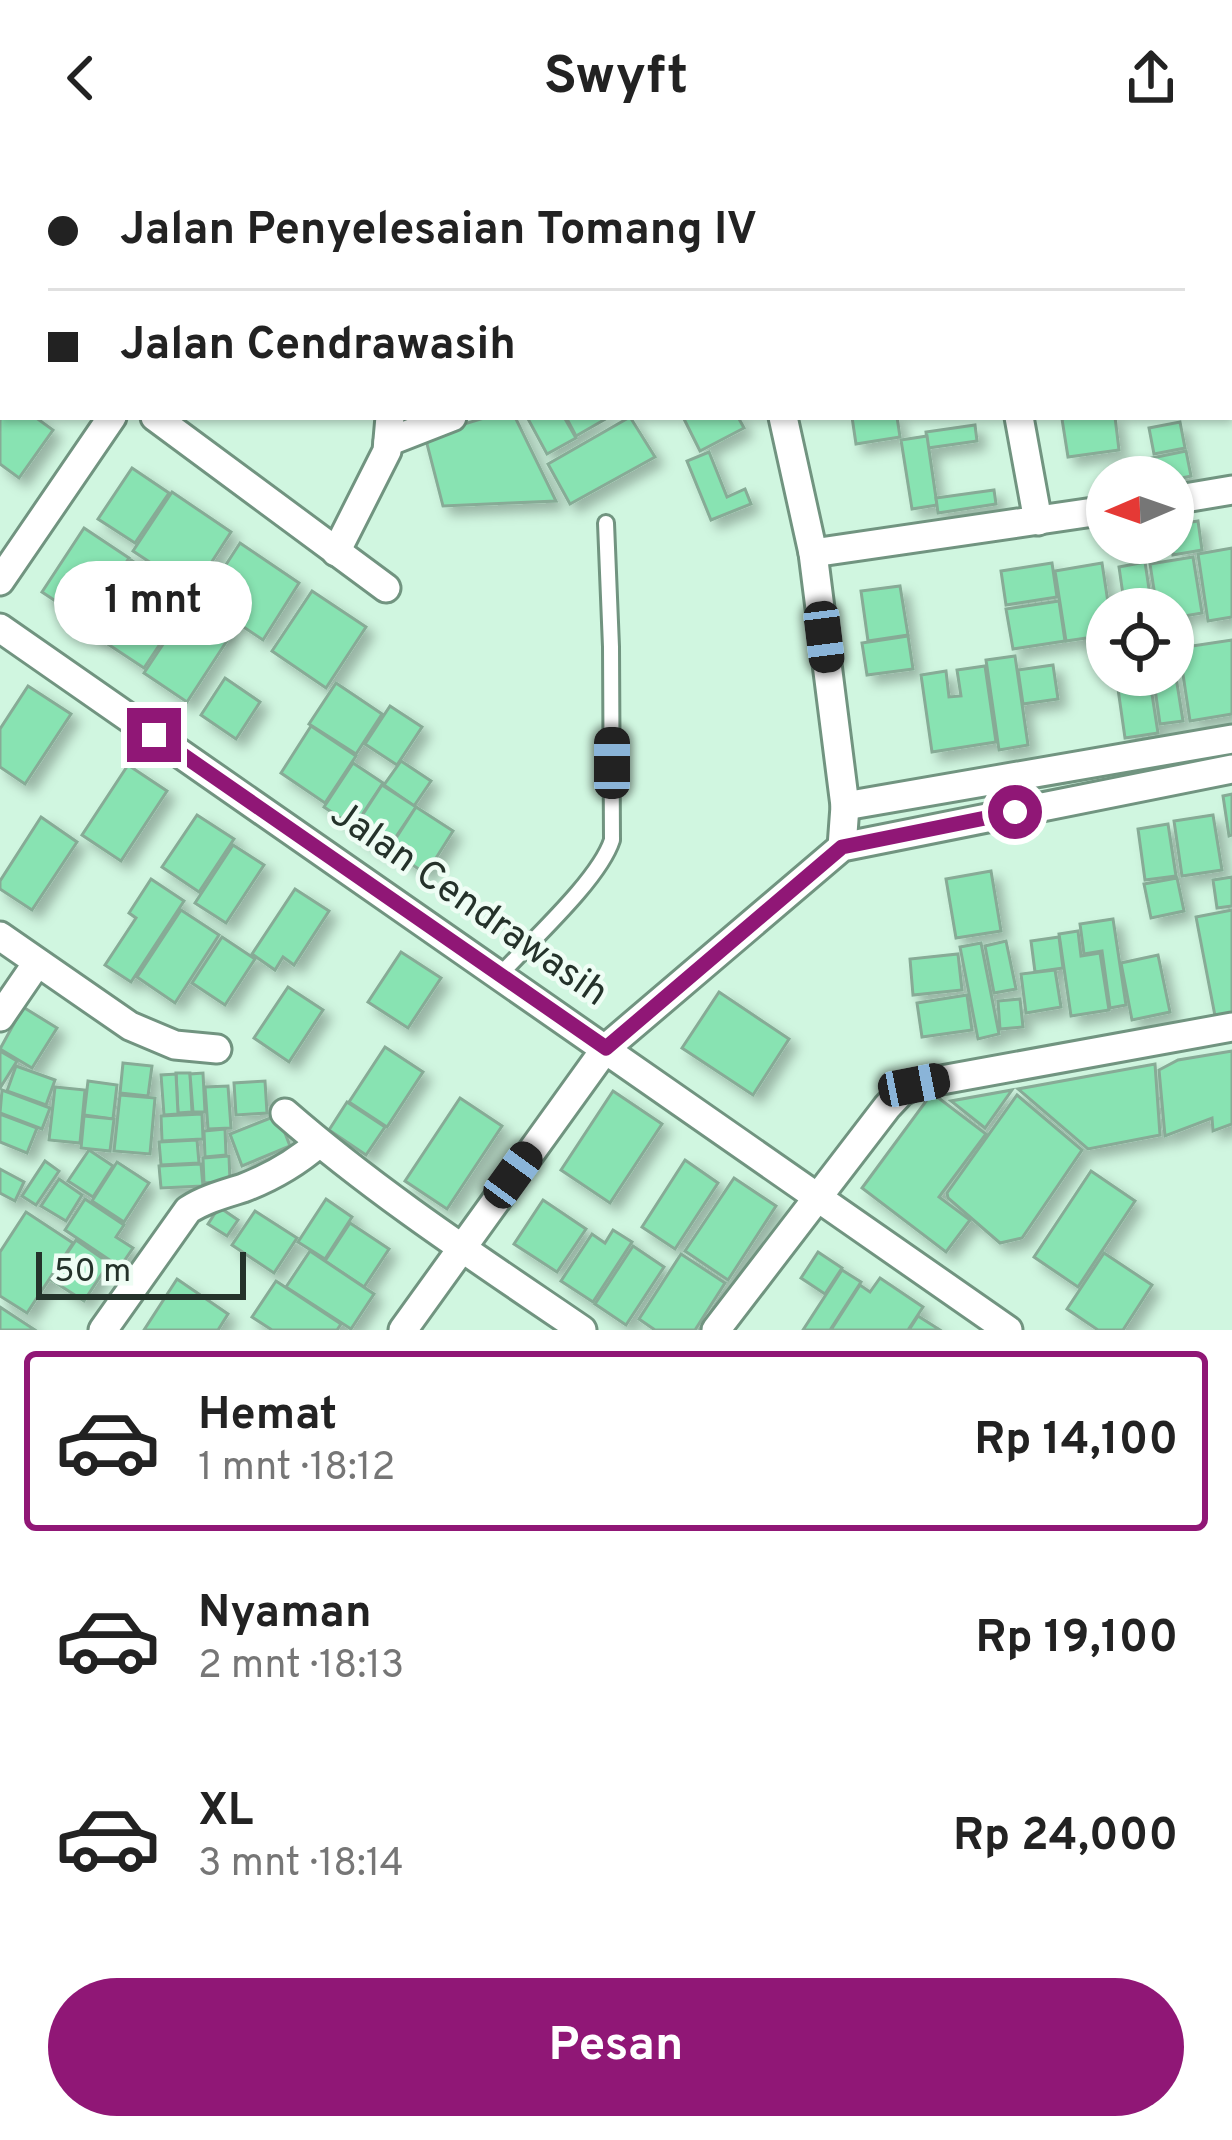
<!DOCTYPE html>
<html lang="id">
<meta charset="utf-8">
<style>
body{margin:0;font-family:Overpass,sans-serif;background:#f2f2f2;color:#222;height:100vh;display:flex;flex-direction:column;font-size:45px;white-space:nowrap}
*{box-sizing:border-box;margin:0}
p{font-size:39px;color:#767676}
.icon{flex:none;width:66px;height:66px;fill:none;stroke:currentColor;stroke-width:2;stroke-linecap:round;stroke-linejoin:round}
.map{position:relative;height:1174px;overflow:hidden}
.side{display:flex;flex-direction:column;background:#fff;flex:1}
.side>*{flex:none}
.hud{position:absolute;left:0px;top:0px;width:1233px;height:264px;box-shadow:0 3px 9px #0004;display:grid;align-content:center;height:264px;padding:0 48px;background:#fff}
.needle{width:78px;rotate:268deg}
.tools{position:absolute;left:1086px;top:300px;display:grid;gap:24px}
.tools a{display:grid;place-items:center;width:108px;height:108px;border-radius:50%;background:#fff;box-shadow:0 3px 9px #0004;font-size:60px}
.scale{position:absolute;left:36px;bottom:30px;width:210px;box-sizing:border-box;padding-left:12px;border:6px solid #24322a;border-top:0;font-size:33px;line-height:42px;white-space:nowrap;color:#24322a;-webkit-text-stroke:9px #eefdf4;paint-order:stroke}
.end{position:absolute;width:54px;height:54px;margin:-27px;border:15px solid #901776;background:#fff;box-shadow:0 0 0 6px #fff}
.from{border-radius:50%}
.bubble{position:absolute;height:84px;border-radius:42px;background:#fff;box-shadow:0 3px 9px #0004;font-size:39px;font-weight:700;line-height:84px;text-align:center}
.car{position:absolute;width:36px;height:72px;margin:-36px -18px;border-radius:15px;box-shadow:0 0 9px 3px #0007;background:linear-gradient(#222 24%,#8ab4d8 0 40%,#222 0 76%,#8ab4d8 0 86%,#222 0)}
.hud b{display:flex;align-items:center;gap:42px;height:114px;font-size:45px}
.hud b+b{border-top:3px solid #e0e0e0}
.hud i{width:30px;height:30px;background:#222}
ul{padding:21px 0 0;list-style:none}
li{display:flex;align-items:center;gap:36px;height:180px;margin:0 24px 18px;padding:0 24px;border:6px solid transparent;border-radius:12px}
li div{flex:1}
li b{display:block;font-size:45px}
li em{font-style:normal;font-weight:700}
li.on{border-color:#901776}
li>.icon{width:108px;height:108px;stroke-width:1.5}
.button{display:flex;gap:24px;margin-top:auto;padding:24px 48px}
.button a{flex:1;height:138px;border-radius:72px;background:#901776;color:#fff;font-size:48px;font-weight:700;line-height:138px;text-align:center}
header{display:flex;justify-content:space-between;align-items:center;height:156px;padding:0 48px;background:#fff;font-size:54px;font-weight:700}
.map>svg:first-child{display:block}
.building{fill:#88e3b2;stroke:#87ab96;stroke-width:3;filter:url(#shadow)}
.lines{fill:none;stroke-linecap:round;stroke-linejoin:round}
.service-casing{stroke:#719480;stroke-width:20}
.minor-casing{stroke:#719480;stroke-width:33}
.service{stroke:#fff;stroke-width:14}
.minor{stroke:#fff;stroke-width:27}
.route{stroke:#901776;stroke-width:15}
.labels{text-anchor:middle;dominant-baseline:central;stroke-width:9;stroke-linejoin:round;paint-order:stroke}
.street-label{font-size:39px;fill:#24322a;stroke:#eefdf4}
</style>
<header><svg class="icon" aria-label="back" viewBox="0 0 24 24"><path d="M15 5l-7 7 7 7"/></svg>Swyft<svg class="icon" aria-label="share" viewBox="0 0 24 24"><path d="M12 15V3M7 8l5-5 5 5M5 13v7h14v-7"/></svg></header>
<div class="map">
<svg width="1232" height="1174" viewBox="0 0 1232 1174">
<defs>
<filter id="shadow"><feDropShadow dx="8" dy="8" stdDeviation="6" flood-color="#0004"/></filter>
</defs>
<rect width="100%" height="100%" fill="#d0f6e0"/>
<g class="building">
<polygon points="1128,0 1210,0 1210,3 1129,3"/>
<polygon points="3,259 35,261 53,274 19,322 0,308 0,264"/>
<polygon points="487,261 515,261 556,345 443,350 425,280"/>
<polygon points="527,261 564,261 576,282 547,298"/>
<polygon points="566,261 609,261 576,280"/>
<polygon points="630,261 655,301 570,348 548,308"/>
<polygon points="683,261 738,261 744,272 700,295"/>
<polygon points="852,261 897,261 900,281 856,288"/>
<polygon points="1073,261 1115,261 1119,294 1068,301 1062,263"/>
<polygon points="1180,266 1185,292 1154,298 1149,272"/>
<polygon points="975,269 977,285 928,292 926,276"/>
<polygon points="927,280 937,349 912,353 901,284"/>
<polygon points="1186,295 1191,320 1173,324 1173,321 1156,321 1152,302"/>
<polygon points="709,296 727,341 745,333 751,348 711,364 687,305"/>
<polygon points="132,312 169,337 135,387 98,363"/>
<polygon points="994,334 996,348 938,357 936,342"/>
<polygon points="172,336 231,376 193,435 133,395"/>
<polygon points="1198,365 1202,394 1173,399 1173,369"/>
<polygon points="84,372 129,402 87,466 42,436"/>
<polygon points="240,387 299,427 263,484 203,444"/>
<polygon points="1232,392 1232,461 1208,465 1198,398"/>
<polygon points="1193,401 1202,457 1173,462 1173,453 1157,453 1150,408"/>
<polygon points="131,404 190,443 144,512 85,473"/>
<polygon points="1145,406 1152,453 1125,453 1119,411"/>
<polygon points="1052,407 1057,441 1006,449 1001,415"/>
<polygon points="1102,407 1109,453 1107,479 1066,485 1055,415"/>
<polygon points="900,430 908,479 868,485 861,435"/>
<polygon points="312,435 366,471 326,532 272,495"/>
<polygon points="1059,445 1065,485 1013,493 1006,453"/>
<polygon points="191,446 234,474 187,546 144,517"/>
<polygon points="908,480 913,513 867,519 862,487"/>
<polygon points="1232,484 1232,558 1190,565 1179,492"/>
<polygon points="1015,500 1028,589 999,594 986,504"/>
<polygon points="1053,509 1058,543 1023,548 1018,514"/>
<polygon points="985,510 996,586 932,596 921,519 946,515 949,541 961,540 957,514"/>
<polygon points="1175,515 1183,565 1160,568 1153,519 1173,519"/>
<polygon points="1116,519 1149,519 1158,577 1125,582"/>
<polygon points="225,522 260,546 236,583 201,559"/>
<polygon points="336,527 382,558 356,598 309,568"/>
<polygon points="28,530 71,558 25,628 0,611 0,573"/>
<polygon points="390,550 422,571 397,609 365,588"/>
<polygon points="311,570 356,600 325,647 281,617"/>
<polygon points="401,605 431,625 414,650 384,629"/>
<polygon points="353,607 383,627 354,671 324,651"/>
<polygon points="128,609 167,635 121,705 82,679"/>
<polygon points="382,629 416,651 385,697 352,675"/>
<polygon points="1232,638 1232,679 1229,680 1223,640"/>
<polygon points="416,651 453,675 426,718 389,693"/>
<polygon points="197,659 234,683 199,736 162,711"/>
<polygon points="1213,659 1222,714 1182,720 1174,665"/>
<polygon points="41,661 77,686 32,754 0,733 0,725"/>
<polygon points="1168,668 1176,720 1145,724 1138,673"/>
<polygon points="233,689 264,709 226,767 195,747"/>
<polygon points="991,715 1001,775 956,782 946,723"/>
<polygon points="1232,721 1232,750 1217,752 1213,724"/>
<polygon points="1177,722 1184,755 1151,762 1144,728"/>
<polygon points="151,723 184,745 131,826 105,809 136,762 129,757"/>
<polygon points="295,733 329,755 294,809 283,801 275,814 252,798"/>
<polygon points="181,754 219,779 175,847 137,821"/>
<polygon points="1232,754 1232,861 1216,865 1196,761"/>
<polygon points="1113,763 1126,849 1110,852 1102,795 1084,798 1080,768"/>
<polygon points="1078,775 1081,800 1100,797 1109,854 1071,860 1059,778"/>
<polygon points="222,781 255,803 225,849 192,827"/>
<polygon points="1059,781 1063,812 1035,816 1031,785"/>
<polygon points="1006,785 1016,833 994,837 985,790"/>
<polygon points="981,787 999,878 978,883 960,791"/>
<polygon points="401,796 441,822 408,872 368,846"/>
<polygon points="958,798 962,834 913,839 910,803"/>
<polygon points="1158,799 1170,856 1132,864 1121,807"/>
<polygon points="1055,814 1061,851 1026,857 1021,818"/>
<polygon points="288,831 323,854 289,906 254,882"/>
<polygon points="719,836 789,883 753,939 682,892"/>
<polygon points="967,839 972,874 922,881 917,847"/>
<polygon points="1020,843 1023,871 1000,873 998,845"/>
<polygon points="23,851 57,872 32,912 0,893"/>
<polygon points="385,891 423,916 387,971 349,946"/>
<polygon points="0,895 17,905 0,932"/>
<polygon points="1232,895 1232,968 1213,975 1212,962 1165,980 1159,914 1178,904"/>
<polygon points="123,907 152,910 148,940 120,937"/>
<polygon points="1155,908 1160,979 1088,993 1018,933"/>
<polygon points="16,910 55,924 46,949 7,935"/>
<polygon points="176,917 190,917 192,956 178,957"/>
<polygon points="203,917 205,956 193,956 190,918"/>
<polygon points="176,918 178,958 164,959 161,919"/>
<polygon points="88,925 117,929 113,963 84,959"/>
<polygon points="265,925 267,957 236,959 234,927"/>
<polygon points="228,930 231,972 208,973 205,931"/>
<polygon points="55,931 85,934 80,987 49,984"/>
<polygon points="2,934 50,952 42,973 0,957"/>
<polygon points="1012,934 985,972 951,945"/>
<polygon points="613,935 662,968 610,1047 561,1014"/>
<polygon points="932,937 986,978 939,1041 970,1064 946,1096 862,1032"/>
<polygon points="120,939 155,942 150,998 114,995"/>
<polygon points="1017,939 1082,994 1022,1082 1000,1087 948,1042 947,1037"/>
<polygon points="460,942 502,970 447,1053 405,1025"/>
<polygon points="347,946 385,971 366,999 329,974"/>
<polygon points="0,958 37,972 27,997 0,986"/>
<polygon points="202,958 203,983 162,985 161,960"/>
<polygon points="278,959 290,990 242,1010 230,978"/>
<polygon points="84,960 114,963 110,995 81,992"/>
<polygon points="225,973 226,999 205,1001 204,975"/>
<polygon points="197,984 199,1007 161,1009 159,986"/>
<polygon points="89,994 113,1010 93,1041 68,1025"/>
<polygon points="229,1000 230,1025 204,1027 203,1002"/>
<polygon points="685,1004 718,1027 675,1093 642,1071"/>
<polygon points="45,1005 59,1015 36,1049 22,1040"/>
<polygon points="117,1006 149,1027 124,1066 92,1045"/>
<polygon points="201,1008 203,1030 161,1032 159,1010"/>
<polygon points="0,1013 24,1026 15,1045 0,1037"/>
<polygon points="1091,1015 1135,1045 1078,1131 1034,1101"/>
<polygon points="734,1022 776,1050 728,1124 685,1095"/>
<polygon points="59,1023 82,1039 66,1065 41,1050"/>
<polygon points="85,1043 124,1069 116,1081 133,1092 120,1111 65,1074"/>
<polygon points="326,1043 352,1061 325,1103 298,1086"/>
<polygon points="543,1044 586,1073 557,1116 514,1088"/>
<polygon points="219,1051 238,1064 227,1080 208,1068"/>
<polygon points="255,1055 297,1082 274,1117 232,1089"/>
<polygon points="26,1056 73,1087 27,1157 0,1140 0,1096"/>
<polygon points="350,1067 389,1093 364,1131 325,1105"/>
<polygon points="613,1074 632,1086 593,1146 561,1125 592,1078 605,1087"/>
<polygon points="76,1084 109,1107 84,1145 50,1123"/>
<polygon points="633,1090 664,1111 626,1169 595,1148"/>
<polygon points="310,1095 374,1138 351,1173 286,1131"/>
<polygon points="818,1096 842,1112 825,1138 801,1122"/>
<polygon points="1104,1097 1152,1129 1123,1174 1098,1174 1067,1153"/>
<polygon points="681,1098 725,1127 695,1174 655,1174 639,1163"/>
<polygon points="842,1114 861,1126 830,1174 803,1174"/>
<polygon points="880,1122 923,1151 908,1174 831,1174 860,1129 870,1136"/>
<polygon points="177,1123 228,1158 218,1174 144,1174"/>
<polygon points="276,1125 341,1168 337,1174 272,1174 252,1161"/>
<polygon points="0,1151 35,1174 0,1174"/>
<polygon points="918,1160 940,1174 909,1174"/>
</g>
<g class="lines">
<defs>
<path id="service" d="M500,819C531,785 599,724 612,684L611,491L606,367"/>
<g id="minor">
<polyline points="29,0 30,3"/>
<polyline points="238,0 238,3"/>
<polyline points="469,0 469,3"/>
<polyline points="725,0 725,3"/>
<polyline points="973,0 973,3"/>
<polyline points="614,3 624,0"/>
<polyline points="0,25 3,25"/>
<polyline points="1230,76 1232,86"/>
<polyline points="0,156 3,158"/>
<polyline points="155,261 386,432"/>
<polyline points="783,261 813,397 845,650 842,691"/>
<polyline points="1019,261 1038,365"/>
<polyline points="388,286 452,261"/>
<polyline points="1173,344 1232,334"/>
<polyline points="336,396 387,295 390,261"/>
<polyline points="813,397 1107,354"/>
<polyline points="0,425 112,261"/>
<polyline points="0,472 1008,1174"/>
<polyline points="845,650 1232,583"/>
<polyline points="0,780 130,870 175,889 217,893"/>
<polyline points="0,861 37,807"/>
<path d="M285,957C378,1038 481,1105 582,1174"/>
<path d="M103,1174L188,1054C205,1043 224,1038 243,1032C272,1021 296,1007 319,987"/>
<polyline points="403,1174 606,892 842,691 1232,613"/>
<polyline points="716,1174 887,951 901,936 914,929 1232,871"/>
</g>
</defs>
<use href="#service" class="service-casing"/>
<use href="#minor" class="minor-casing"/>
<use href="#service" class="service"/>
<use href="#minor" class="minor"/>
</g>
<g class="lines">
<polyline class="route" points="154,579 606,892 842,691 1015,656"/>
</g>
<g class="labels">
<g class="street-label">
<text transform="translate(468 749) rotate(35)">Jalan Cendrawasih</text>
</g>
</g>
</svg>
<div class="tools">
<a><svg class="needle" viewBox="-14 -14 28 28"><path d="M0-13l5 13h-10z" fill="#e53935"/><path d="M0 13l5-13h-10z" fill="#767676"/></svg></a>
<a><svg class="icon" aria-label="locate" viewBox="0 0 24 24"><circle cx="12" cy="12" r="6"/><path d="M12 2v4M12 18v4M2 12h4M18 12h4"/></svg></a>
</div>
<div class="scale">50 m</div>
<i class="end from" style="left:1015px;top:656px"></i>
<i class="end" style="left:154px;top:579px"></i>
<div class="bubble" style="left:54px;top:405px;width:198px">1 mnt</div>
<i class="car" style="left:824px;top:481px;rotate:173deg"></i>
<i class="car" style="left:612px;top:607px;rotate:0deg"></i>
<i class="car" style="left:914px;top:929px;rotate:79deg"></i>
<i class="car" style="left:513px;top:1019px;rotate:36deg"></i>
<div class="hud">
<b><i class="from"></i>Jalan Penyelesaian Tomang IV</b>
<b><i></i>Jalan Cendrawasih</b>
</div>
</div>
<section class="side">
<ul>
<li class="on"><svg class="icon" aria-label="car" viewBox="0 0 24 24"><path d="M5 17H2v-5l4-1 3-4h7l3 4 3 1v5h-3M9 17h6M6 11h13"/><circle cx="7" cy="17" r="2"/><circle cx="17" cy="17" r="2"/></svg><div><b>Hemat</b><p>1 mnt · 18:12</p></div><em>Rp 14,100</em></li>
<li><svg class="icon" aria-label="car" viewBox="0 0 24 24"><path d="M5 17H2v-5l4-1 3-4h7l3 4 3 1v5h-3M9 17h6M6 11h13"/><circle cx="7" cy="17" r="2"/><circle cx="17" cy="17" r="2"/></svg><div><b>Nyaman</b><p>2 mnt · 18:13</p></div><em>Rp 19,100</em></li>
<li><svg class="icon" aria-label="car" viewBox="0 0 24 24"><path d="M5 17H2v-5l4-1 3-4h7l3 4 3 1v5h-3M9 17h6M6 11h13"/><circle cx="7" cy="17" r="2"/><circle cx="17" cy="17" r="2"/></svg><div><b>XL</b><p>3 mnt · 18:14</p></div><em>Rp 24,000</em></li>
</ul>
<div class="button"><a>Pesan</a></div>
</section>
